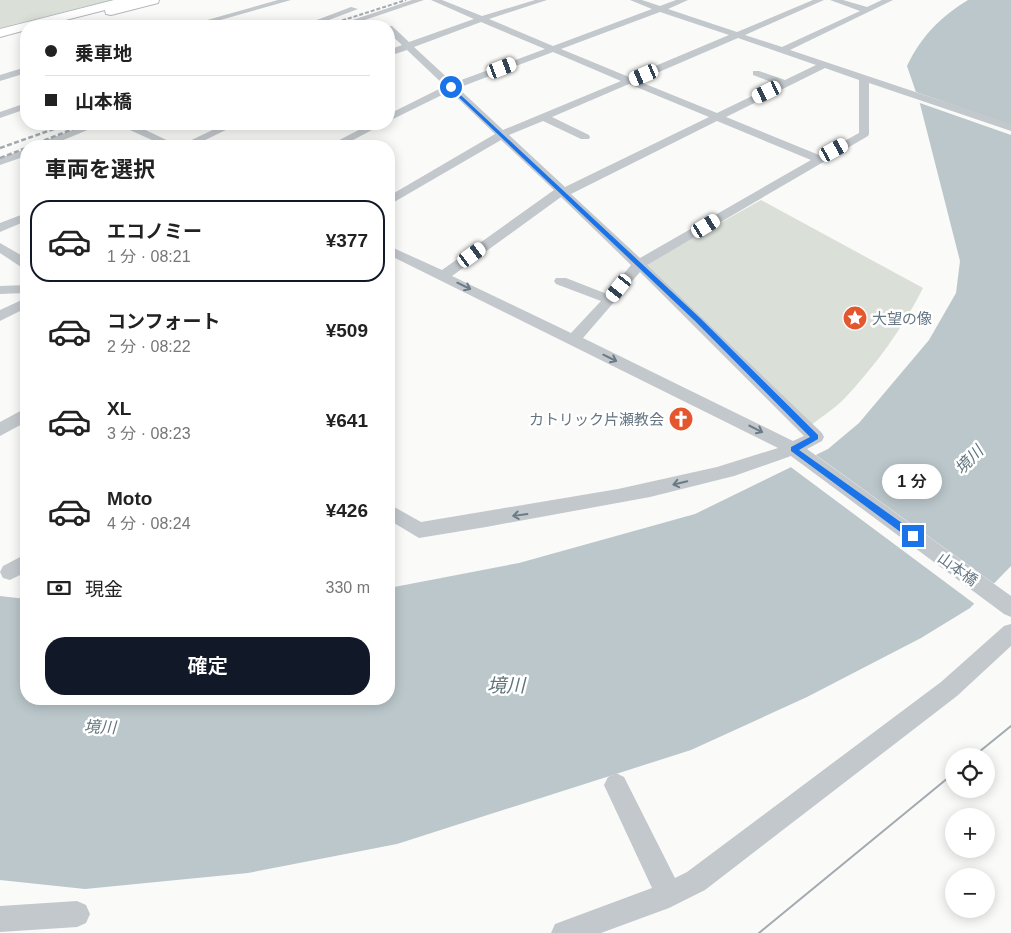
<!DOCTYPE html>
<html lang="ja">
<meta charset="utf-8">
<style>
body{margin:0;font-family:Arial,"Noto Sans JP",sans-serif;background:#f6f6f6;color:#222;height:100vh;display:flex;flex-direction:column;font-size:19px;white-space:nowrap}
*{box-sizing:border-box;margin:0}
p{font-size:16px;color:#767676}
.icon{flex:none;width:28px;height:28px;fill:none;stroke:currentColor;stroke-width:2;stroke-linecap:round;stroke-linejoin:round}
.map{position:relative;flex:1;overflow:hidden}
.sheet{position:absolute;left:20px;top:140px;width:375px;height:565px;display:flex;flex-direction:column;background:#fff;border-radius:20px;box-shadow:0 2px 12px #0003}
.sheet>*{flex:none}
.guide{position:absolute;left:20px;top:20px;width:375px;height:110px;border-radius:20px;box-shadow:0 2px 12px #0003;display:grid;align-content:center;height:110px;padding:0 25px;background:#fff}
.tools{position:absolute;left:945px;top:748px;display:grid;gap:10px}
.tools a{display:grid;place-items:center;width:50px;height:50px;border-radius:50%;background:#fff;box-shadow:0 2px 12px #0003;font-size:25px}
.end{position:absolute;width:22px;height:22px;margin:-11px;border:6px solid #1a73e8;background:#fff;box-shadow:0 0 0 2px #fff}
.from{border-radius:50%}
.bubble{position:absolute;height:35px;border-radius:18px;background:#fff;box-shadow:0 2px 12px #0003;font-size:16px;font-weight:600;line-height:35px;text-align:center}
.car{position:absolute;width:15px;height:30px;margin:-15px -8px;border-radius:6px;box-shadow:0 0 4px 1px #0007;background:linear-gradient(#fff 24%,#345 0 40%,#fff 0 76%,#345 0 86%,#fff 0)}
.guide b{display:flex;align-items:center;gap:18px;height:48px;font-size:19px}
.guide b+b{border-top:1px solid #e0e0e0}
.guide i{width:12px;height:12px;background:#222}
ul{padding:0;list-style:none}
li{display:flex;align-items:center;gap:15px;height:82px;margin:0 10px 8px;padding:0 15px;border:2px solid transparent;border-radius:20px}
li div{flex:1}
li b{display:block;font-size:19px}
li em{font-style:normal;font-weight:600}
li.active{border-color:#111827}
li>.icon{width:45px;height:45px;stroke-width:1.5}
h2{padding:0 25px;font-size:22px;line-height:60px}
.pay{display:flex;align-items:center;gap:12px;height:55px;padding:0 25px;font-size:19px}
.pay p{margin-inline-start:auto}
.primary-button{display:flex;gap:10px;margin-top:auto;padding:10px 25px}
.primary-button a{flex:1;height:58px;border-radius:20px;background:#111827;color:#fff;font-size:20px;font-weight:600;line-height:58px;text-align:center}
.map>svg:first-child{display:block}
.green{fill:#dadfd7}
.water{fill:#bbc7cb}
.pier{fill:#fafaf8}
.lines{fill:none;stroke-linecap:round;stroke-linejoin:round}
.highway-casing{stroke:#b4b9bd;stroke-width:2}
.street{fill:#c3c8cc;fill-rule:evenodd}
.highway{fill:#fff;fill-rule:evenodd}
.tram{stroke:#a2aab0;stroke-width:2}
.rail-far1{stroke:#a2aab0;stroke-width:2;stroke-dasharray:4 2;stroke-linecap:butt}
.rail{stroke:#a2aab0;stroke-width:2.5;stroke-dasharray:5 2.5;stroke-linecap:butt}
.oneway{stroke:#6a7a87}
.route{fill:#1a73e8}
.labels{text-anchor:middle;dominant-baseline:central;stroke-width:5;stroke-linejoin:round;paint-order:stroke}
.poi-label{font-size:15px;fill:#657683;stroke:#fff;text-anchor:start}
.street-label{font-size:15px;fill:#657683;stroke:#fff}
.water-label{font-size:16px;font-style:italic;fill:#60757c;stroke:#fff}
.near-water-label{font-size:19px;font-style:italic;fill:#60757c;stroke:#fff}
</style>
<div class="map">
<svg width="1011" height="933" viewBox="0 0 1011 933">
<rect width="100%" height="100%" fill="#fafaf8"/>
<g class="green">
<polygon points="0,0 111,0 0,28"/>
<path d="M761,200L923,288C903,328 875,366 844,399C834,409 821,417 810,426L645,265Z"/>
</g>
<path class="water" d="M968,0H1011V566L970,608L921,638L807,697L691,750L397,844L248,873L85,889L0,880V596L26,599V699H389V588L519,563L695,514L828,449L859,423L929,340L956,293L960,261L920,104L907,66C921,37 940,17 968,0Z"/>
<g class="pier">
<polygon points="913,91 1011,125 1011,135 917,102"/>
<polygon points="813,453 996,585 976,605 788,465"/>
</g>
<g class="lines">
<defs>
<polygon id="highway" points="114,0 159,0 158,3 111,15 106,14 105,10 42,26 26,26 26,30 0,37 0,29"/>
</defs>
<use href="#highway" class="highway-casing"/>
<g class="street">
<polygon points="278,0 291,0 199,26 186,26"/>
<polygon points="412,0 424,0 347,26 335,26"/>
<path d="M431,0H442L482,16L535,0H547L489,19L553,46L652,9L630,0H642L660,6L676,0H688L668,9L737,32L813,0H824L745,35L782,47L860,11L830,0H843L867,7L882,0H893L790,50L1011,124V131L869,83V134L868,136L647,265L822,433L824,437L822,441L807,449L1011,596V617L1004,614L791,456L734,476L650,497L486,527L419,538L389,520V504L421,522L618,489L717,467L778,448L389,255V246L442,270L554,190L501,140L389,205V196L495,134L450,91L389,121V114L445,86L407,50L389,56V50L402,45L389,33V26H386H392L409,42L474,19ZM660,12L729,35L629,77L561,49ZM481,22L545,49L453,83L414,47ZM738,38L816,65L785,80L759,71H753V75L777,84L717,113L638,81ZM553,52L621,81L503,130L458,88ZM825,68L859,80V133L819,155L726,117ZM629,84L709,117L565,187L509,135L543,121L581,139H589L590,137L589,135L552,117ZM717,121L811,160L640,258L571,194ZM561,197L631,265L607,294L566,278H556L554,281L556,284L601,301L571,333L452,276ZM640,272L804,436L793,441L583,338Z"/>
<polygon points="351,7 358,9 313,26 301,26"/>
<polygon points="26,67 26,73 0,81 0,75"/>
<polygon points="26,103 26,109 0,118 0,112"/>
<polygon points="88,124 102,124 49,146 34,146 36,144"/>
<polygon points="120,124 133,124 179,146 165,146 121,126"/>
<polygon points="225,124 238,124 193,146 179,146"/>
<polygon points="370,124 383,124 342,146 328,146"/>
<polygon points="26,149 26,156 0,165 0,158"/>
<polygon points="26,213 26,221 0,232 0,223"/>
<polygon points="0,243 26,258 26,268 21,267 0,253"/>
<polygon points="26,285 26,293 0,294 0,286"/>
<polygon points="26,298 26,308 0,321 0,310"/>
<polygon points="26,408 26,422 0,436 0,422"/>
<polygon points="26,554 26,572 10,580 3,578 0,572 3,566"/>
<polygon points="1011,624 1011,646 957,696 705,890 669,908 601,933 551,933 555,924 652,888 604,785 608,777 616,773 624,777 675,878 687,872 941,682 1004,626"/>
<polygon points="77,901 86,905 90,914 86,923 77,927 0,932 0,906"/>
</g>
<use href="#highway" class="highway"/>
<g class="tram">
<polyline points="974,756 1011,726"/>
<polyline points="759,933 954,773"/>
</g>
<polyline class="rail-far1" points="325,26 406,0"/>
<g class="rail">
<polyline points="30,146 86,124"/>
<polyline points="0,148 68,124"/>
<polyline points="0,158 26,148"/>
</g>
</g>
<defs><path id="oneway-shaft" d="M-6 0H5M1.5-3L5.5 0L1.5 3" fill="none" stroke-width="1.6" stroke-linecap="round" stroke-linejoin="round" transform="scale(1.25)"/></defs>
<g class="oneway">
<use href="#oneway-shaft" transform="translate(464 286) rotate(26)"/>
<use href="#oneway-shaft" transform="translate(610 358) rotate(26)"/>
<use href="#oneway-shaft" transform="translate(756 429) rotate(27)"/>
<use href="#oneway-shaft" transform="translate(680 483) rotate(166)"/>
<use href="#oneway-shaft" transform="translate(520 515) rotate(172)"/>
</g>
<polygon class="route" points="451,86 700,318 818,435 818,439 799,450 916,533 916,539 910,539 791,451 791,447 810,437 695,321 449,88"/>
<defs>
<symbol id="sight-disc" viewBox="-11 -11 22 22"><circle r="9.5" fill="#e4572e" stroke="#fff"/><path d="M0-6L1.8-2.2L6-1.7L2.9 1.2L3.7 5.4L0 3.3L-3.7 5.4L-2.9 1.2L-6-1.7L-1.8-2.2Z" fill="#fff"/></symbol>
<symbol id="church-disc" viewBox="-11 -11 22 22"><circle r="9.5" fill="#e4572e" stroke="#fff"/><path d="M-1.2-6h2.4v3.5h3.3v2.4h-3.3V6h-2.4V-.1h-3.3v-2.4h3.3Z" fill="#fff"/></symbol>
</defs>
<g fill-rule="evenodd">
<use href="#sight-disc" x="841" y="304" width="28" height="28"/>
<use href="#church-disc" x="667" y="405" width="28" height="28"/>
</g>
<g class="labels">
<g class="poi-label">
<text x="872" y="318">大望の像</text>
<text x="664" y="419" text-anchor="end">カトリック片瀬教会</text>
</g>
<g class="street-label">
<text transform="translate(958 569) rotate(36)">山本橋</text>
</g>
<g class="water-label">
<text transform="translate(969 460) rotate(-46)">境川</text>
<text transform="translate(100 727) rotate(2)">境川</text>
</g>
<g class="near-water-label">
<text x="506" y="685">境川</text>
</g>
</g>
</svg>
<div class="tools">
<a><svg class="icon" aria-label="locate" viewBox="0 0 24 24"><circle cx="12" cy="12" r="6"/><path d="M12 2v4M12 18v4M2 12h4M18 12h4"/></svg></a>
<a>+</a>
<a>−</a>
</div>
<i class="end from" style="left:451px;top:87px"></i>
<i class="end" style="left:913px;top:536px"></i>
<div class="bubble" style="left:882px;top:464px;width:60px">1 分</div>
<i class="car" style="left:502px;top:68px;rotate:69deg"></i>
<i class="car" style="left:644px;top:75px;rotate:247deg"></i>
<i class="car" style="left:767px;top:92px;rotate:244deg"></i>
<i class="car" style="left:834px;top:150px;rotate:61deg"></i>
<i class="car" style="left:706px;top:226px;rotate:59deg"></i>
<i class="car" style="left:472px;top:255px;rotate:54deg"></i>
<i class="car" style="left:619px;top:288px;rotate:219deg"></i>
<div class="guide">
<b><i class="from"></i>乗車地</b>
<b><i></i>山本橋</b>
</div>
<section class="sheet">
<h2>車両を選択</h2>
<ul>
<li class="active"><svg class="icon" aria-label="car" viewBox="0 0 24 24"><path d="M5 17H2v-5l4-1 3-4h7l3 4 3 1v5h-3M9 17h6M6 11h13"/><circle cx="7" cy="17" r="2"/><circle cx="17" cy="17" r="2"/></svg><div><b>エコノミー</b><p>1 分 · 08:21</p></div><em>¥377</em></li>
<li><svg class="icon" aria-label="car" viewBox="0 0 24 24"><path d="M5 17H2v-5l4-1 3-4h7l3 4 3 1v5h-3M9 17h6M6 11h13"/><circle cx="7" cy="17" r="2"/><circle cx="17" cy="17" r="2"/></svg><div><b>コンフォート</b><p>2 分 · 08:22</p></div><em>¥509</em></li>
<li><svg class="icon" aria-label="car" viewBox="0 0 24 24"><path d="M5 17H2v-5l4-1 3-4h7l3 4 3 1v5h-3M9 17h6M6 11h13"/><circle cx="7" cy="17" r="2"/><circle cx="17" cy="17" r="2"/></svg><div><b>XL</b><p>3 分 · 08:23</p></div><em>¥641</em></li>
<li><svg class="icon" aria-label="car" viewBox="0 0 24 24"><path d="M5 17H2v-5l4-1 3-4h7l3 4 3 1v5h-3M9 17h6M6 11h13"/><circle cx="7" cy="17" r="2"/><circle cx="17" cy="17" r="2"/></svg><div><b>Moto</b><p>4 分 · 08:24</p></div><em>¥426</em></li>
</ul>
<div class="pay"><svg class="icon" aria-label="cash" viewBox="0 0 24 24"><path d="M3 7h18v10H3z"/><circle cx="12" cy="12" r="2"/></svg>現金<p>330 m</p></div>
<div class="primary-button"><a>確定</a></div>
</section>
</div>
